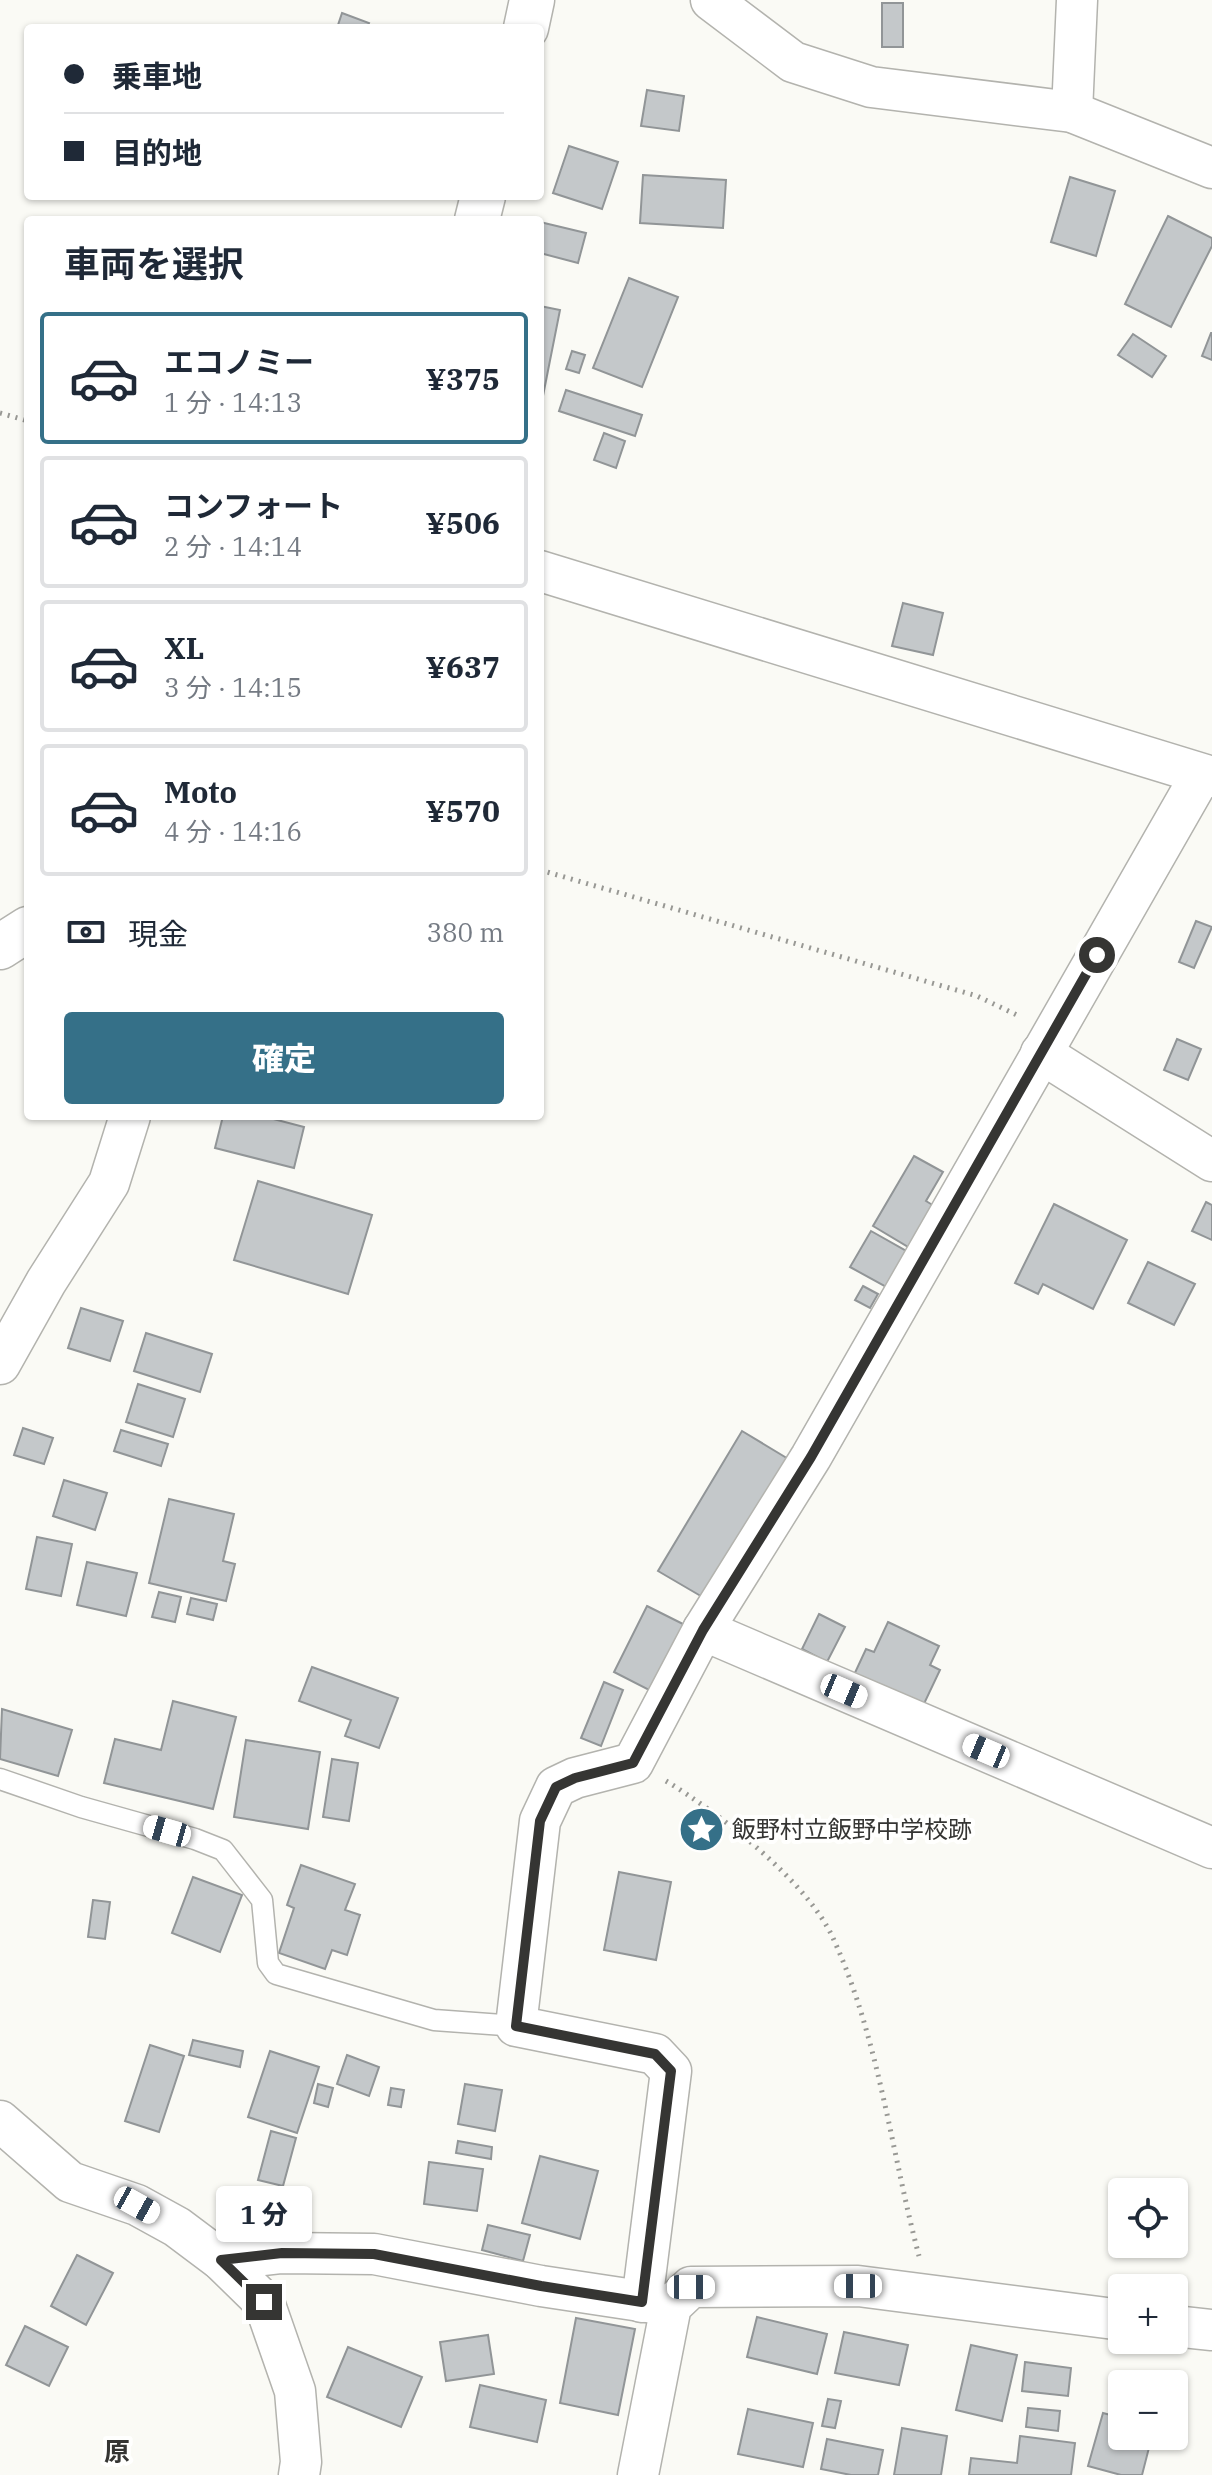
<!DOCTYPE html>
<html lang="ja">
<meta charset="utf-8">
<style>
body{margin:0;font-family:"IBM Plex Serif","Noto Sans JP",serif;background:#f2f2f3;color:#1f2937;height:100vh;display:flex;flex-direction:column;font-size:30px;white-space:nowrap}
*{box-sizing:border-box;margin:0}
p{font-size:26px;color:#747a83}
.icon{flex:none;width:44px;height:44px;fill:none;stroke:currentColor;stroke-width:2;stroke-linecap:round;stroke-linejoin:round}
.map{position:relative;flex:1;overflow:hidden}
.panel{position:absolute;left:24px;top:216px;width:520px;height:904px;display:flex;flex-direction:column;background:#fff;border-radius:8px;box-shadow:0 2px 6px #0004}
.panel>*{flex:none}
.banner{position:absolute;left:24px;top:24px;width:520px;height:176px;border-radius:8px;box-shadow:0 2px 6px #0004;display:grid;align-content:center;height:176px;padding:0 40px;background:#fff}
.tools{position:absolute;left:1108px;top:2178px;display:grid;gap:16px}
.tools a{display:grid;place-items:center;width:80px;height:80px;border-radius:8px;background:#fff;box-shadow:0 2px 6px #0004;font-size:40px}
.end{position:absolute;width:36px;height:36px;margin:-18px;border:10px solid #353533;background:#fff;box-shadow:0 0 0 4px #fff}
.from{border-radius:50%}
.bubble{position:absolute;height:56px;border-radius:8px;background:#fff;box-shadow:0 2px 6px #0004;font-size:26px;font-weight:800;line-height:56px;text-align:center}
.car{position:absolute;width:24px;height:48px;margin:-24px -12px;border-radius:10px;box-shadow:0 0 6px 2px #0007;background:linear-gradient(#fff 24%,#345 0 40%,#fff 0 76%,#345 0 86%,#fff 0)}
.banner b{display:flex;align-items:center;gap:28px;height:76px;font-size:30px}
.banner b+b{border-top:2px solid #e0e1e3}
.banner i{width:20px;height:20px;background:#1f2937}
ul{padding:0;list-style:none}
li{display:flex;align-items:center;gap:24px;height:132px;margin:0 16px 12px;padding:0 24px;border:4px solid #e0e1e3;border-radius:8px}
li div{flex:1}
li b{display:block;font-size:30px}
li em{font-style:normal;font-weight:800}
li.active{border-color:#357088}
li>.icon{width:72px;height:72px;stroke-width:1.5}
h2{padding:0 40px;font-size:36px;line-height:96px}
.pay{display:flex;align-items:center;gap:20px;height:88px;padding:0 40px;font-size:30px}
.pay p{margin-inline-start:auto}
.action{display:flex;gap:16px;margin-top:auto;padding:16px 40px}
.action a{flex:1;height:92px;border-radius:8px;background:#357088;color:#fff;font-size:32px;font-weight:800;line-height:92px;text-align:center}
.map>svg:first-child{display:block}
.building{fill:#c4c8ca;stroke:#919597;stroke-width:2}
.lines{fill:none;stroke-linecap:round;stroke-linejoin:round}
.lane-casing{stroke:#b3b3ae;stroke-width:23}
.street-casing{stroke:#b3b3ae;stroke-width:43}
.secondary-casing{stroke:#b3b3ae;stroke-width:47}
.path{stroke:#989894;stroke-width:5;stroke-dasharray:2 6;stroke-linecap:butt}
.lane{stroke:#fff;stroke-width:20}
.street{stroke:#fff;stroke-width:40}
.secondary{stroke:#fff;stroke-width:44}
.route{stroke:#353533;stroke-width:10}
.labels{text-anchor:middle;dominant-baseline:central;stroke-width:8;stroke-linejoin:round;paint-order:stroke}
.poi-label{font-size:24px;fill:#353533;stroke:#fffffe;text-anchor:start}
.neighbourhood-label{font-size:26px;font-weight:bold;fill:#353533;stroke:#fffffe}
</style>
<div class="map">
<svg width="1212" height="2475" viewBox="0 0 1212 2475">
<rect width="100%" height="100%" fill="#fafaf5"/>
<g class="building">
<rect x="882" y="3" width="21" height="44"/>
<polygon points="342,13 369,23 367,28 337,28"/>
<polygon points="647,90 684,96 679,131 641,126"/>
<polygon points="569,146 618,162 602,209 553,193"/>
<polygon points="643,175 726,180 723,228 640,223"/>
<polygon points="1070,177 1115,191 1096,256 1051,242"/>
<polygon points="1168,216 1212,238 1212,246 1171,327 1125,304"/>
<polygon points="540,222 586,233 578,263 540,253"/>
<polygon points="629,278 678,297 642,387 593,368"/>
<polygon points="540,306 560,310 540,411"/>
<polygon points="1211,333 1212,333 1212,360 1202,356"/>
<polygon points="1133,334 1166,356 1152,377 1118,355"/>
<polygon points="572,351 585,355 579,373 566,369"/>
<polygon points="566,390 642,415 635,436 559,411"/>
<polygon points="604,433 625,441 616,468 594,460"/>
<polygon points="903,603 943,613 933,655 892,646"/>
<polygon points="1196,921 1212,927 1194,968 1179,962"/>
<polygon points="1177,1039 1201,1049 1188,1080 1164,1070"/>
<polygon points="223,1116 262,1116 304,1127 294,1168 215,1148"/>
<polygon points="914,1156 943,1172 926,1201 939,1209 915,1251 873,1226"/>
<polygon points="258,1181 372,1215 348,1294 234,1260"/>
<polygon points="1206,1202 1212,1205 1212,1240 1192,1231"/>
<polygon points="1054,1204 1127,1240 1093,1309 1043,1284 1038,1294 1015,1283"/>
<polygon points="871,1231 908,1252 888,1288 850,1267"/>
<polygon points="1148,1262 1195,1284 1174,1325 1128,1303"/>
<polygon points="863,1286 878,1294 870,1308 855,1300"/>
<polygon points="81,1308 123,1321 110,1361 68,1348"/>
<polygon points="146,1333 212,1354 200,1392 134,1371"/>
<polygon points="138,1384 185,1399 173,1437 126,1422"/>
<polygon points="23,1428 53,1438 44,1464 14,1455"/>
<polygon points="121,1430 168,1444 161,1466 114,1451"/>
<polygon points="742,1431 795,1463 711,1602 658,1571"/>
<polygon points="64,1480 107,1493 95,1530 53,1516"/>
<polygon points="169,1499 234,1514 223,1561 235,1564 226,1601 149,1583"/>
<polygon points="37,1537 72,1544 61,1596 26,1589"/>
<polygon points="87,1562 137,1573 126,1616 77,1605"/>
<polygon points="159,1592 181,1597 175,1622 152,1617"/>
<polygon points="191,1598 217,1604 213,1620 187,1614"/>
<polygon points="647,1606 685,1625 651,1691 614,1672"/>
<polygon points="819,1614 845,1627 827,1662 802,1649"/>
<polygon points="888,1622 939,1646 930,1665 940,1670 922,1708 853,1677 866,1649 874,1652"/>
<polygon points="312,1667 398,1698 379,1748 345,1736 351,1720 299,1701"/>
<polygon points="604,1682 623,1690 601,1746 581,1738"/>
<polygon points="173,1701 236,1717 213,1809 104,1783 115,1739 161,1750"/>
<polygon points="2,1709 72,1730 58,1776 0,1759"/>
<polygon points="246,1740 320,1752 308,1829 234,1817"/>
<polygon points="332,1759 358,1763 349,1821 323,1817"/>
<polygon points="301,1865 355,1884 345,1910 360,1915 347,1955 332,1950 325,1969 279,1953 294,1908 287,1905"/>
<polygon points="619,1872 671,1882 656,1960 604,1950"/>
<polygon points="193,1877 242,1895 220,1952 172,1933"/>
<polygon points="93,1900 110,1902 105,1939 88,1937"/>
<polygon points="193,2040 243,2051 240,2067 189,2055"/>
<polygon points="150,2045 184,2056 159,2132 125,2121"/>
<polygon points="270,2051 319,2067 297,2133 248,2117"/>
<polygon points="347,2055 379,2067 369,2096 337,2084"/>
<polygon points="318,2084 333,2088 328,2107 314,2103"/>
<polygon points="465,2084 502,2090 495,2131 458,2124"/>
<polygon points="391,2088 404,2090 401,2107 388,2105"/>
<polygon points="271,2131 296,2138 283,2186 258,2180"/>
<polygon points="458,2141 492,2147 491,2159 456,2153"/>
<polygon points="540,2156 598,2171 580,2239 522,2223"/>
<polygon points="429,2162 483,2169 477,2211 424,2204"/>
<polygon points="488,2225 530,2235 523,2261 482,2250"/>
<polygon points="77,2255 113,2273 86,2325 51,2306"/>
<polygon points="757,2317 827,2334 817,2374 747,2357"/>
<polygon points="576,2318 635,2329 618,2415 560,2403"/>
<polygon points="25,2326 68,2347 49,2386 6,2365"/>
<polygon points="844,2332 908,2345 899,2385 835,2373"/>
<polygon points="488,2335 494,2374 446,2381 440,2342"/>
<polygon points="971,2345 1017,2355 1002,2421 956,2410"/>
<polygon points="348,2347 422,2377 401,2427 327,2397"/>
<polygon points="1025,2362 1071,2368 1068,2396 1022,2391"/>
<polygon points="480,2385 546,2400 537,2442 470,2427"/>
<polygon points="828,2399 841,2401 835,2428 822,2426"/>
<polygon points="1028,2408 1060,2411 1058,2431 1026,2427"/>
<polygon points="748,2409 813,2423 803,2467 738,2454"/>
<polygon points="1103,2413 1122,2418 1122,2436 1152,2436 1142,2475 1121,2475 1088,2466"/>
<polygon points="902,2428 947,2436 941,2475 894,2475"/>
<polygon points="1020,2436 1075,2443 1071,2475 969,2475 971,2458 1017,2463"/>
<polygon points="827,2439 883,2450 878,2475 851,2475 821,2469"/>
</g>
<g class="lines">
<defs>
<polyline id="lane" points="0,1779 81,1807 195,1839 223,1850 262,1900 268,1963 276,1974 434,2020 516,2026"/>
<g id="street">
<polyline points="711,0 793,62 871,87 1072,112 1212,168"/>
<polyline points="1072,112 1077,0"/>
<polyline points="540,571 1212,777"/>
<polyline points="1041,1053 1212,1161"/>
<polyline points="0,1364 46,1282 109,1183 130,1116"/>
<polyline points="703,1630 1212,1848"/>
<polyline points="0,2121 70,2182 137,2205 177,2227 221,2260 264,2302 295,2391 301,2462 299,2475"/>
<polyline points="221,2260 282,2253 374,2254 541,2286 667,2305"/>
<polyline points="642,2302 671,2071 655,2054 516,2026 540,1821 556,1787 575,1778 633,1763 703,1630 811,1457 1201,775"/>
<polyline points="1174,2326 1212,2330"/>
<polyline points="638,2475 671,2306 691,2287 858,2286 1122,2320"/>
</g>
<g id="secondary">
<polyline points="526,28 532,0"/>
<polyline points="477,220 483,196"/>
<polyline points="0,947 28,929"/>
</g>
</defs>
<use href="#lane" class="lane-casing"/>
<use href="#street" class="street-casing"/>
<use href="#secondary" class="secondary-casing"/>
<g class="path">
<polyline points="0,413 28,421"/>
<polyline points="540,870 977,996 1019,1016"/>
<path d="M666,1781C719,1813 807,1881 833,1938C879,2038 891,2151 919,2256"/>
</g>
<use href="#lane" class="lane"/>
<use href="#street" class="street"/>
<use href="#secondary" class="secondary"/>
</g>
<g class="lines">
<polyline class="route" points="264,2302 221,2260 282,2253 374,2254 541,2286 642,2302 671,2071 655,2054 516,2026 540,1821 556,1787 575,1778 633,1763 703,1630 811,1457 1097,955"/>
</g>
<defs>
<symbol id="sight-disc" viewBox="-11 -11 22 22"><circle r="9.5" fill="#357088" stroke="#fffffe"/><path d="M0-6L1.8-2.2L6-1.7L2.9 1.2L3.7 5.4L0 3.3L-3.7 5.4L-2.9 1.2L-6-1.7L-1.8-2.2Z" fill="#fff"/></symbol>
</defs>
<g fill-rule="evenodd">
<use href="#sight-disc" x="676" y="1804" width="51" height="51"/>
</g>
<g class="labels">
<g class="poi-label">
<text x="732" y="1829">飯野村立飯野中学校跡</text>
</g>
<g class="neighbourhood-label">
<text x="117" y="2451">原</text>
</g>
</g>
</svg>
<div class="tools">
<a><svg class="icon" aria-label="locate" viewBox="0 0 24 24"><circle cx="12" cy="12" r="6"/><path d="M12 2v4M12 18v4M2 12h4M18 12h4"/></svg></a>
<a>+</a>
<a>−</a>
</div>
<i class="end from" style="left:1097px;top:955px"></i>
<i class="end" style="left:264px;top:2302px"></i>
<div class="bubble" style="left:216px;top:2186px;width:96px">1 分</div>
<i class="car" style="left:844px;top:1691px;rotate:113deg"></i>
<i class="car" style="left:986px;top:1751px;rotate:293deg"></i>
<i class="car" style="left:167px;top:1831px;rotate:286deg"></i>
<i class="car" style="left:137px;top:2205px;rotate:119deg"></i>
<i class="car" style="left:858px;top:2286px;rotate:270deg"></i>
<i class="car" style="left:691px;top:2287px;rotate:90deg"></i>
<div class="banner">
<b><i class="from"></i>乗車地</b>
<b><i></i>目的地</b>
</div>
<section class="panel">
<h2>車両を選択</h2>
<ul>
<li class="active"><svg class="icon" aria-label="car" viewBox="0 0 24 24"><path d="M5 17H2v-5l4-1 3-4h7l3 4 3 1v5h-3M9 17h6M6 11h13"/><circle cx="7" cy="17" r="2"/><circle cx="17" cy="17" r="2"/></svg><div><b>エコノミー</b><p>1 分 · 14:13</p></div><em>¥375</em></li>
<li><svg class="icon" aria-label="car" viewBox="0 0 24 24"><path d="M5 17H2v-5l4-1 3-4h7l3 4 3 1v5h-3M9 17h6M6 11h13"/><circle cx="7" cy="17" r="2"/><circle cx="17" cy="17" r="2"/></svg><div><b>コンフォート</b><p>2 分 · 14:14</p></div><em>¥506</em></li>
<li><svg class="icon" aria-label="car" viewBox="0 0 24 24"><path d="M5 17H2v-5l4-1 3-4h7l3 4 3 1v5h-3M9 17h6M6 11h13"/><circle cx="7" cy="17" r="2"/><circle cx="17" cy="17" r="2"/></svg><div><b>XL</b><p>3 分 · 14:15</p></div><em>¥637</em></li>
<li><svg class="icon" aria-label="car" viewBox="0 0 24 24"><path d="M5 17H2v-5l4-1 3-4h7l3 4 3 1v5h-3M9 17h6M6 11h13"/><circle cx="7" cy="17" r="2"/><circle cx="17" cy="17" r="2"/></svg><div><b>Moto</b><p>4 分 · 14:16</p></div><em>¥570</em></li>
</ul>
<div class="pay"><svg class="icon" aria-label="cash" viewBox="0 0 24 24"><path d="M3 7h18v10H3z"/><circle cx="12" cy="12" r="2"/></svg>現金<p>380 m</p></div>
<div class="action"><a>確定</a></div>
</section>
</div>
